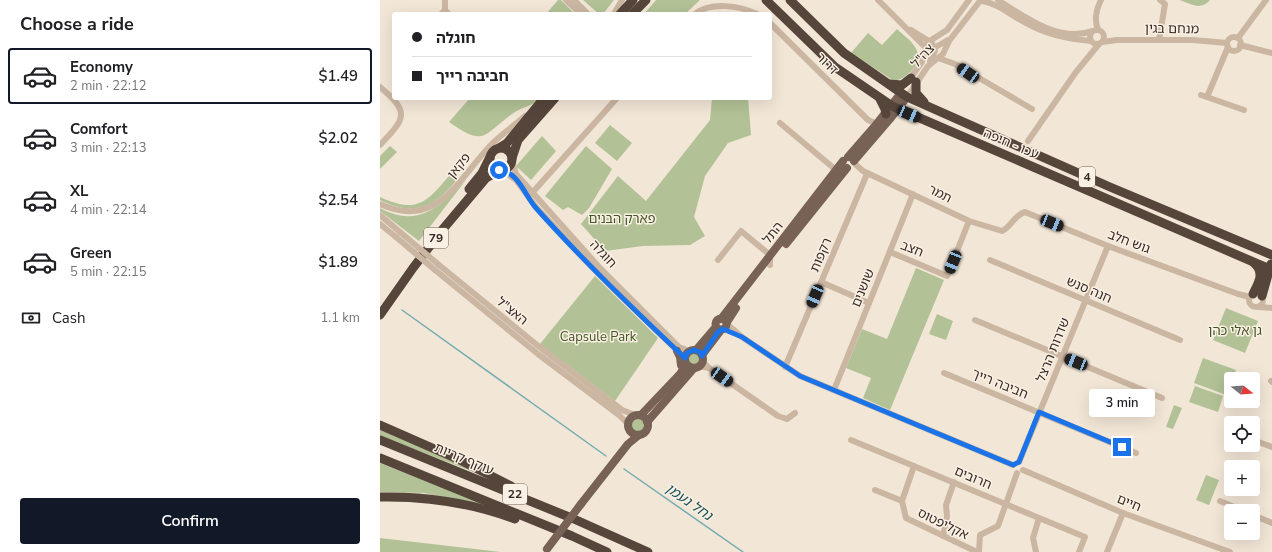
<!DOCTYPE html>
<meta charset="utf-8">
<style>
body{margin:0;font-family:"Nunito Sans","Noto Sans Hebrew",sans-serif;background:#f2f2f2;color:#202124;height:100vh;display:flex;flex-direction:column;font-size:15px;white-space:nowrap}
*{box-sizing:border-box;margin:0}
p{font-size:13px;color:#757577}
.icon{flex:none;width:22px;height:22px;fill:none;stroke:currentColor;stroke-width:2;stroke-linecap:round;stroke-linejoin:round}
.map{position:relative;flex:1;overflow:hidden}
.panel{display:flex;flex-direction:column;background:#fff;width:380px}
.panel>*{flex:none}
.guide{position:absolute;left:12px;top:12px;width:380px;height:88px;border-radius:4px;box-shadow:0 4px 16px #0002;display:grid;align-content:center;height:88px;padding:0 20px;background:#fff}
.needle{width:26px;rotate:107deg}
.buttons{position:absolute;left:844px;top:372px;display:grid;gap:8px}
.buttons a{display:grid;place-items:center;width:36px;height:36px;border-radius:4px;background:#fff;box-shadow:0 4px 16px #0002;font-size:20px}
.end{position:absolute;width:18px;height:18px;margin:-9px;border:5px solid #1a73e8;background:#fff;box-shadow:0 0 0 2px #fff}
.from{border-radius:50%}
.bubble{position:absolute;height:28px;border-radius:4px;background:#fff;box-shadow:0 4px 16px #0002;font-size:13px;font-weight:600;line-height:28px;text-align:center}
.car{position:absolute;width:12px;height:24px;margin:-12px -6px;border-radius:5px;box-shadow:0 0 3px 1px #0007;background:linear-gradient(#222 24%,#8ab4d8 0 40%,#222 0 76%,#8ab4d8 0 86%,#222 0)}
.guide b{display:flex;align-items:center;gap:14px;height:38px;font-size:15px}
.guide b+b{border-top:1px solid #e0e0e0}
.guide i{width:10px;height:10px;background:#202124}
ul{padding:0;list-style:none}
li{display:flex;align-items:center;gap:12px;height:56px;margin:0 8px 6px;padding:0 12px;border:2px solid transparent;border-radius:4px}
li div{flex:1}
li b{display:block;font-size:15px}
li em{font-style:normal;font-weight:600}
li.selected{border-color:#111827}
li>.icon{width:36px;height:36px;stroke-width:1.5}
h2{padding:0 20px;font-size:18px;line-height:48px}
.pay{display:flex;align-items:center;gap:10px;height:44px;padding:0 20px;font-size:15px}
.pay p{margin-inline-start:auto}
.primary-button{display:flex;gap:8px;margin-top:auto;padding:8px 20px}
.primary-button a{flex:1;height:46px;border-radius:4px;background:#111827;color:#fff;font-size:16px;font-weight:600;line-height:46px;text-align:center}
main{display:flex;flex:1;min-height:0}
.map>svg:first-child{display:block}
.green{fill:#b2c296}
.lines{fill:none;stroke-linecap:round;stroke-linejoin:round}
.stream{stroke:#74acb1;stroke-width:1.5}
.minor{stroke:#cbb6a2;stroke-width:6}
.major{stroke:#786255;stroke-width:8}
.highway{stroke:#56453b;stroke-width:9}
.minor-bridge{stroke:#cbb6a2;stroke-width:6}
.major-bridge{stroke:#786255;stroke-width:8}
.route{stroke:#1a73e8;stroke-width:5}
.labels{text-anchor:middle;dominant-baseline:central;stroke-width:3;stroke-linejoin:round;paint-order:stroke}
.shield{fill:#faf0e3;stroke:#70655e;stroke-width:1}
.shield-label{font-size:12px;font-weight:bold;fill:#352a25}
.street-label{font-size:13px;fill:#352a25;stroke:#faf0e3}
.park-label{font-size:13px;fill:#425527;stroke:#faf0e3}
.water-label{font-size:14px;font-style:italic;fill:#185259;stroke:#faf0e3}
</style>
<main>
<section class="panel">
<h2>Choose a ride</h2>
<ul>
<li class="selected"><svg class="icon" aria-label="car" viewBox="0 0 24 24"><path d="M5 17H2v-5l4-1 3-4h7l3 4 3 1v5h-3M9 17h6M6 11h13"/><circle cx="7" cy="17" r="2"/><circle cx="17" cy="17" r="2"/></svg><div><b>Economy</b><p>2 min · 22:12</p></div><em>$1.49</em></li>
<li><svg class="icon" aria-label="car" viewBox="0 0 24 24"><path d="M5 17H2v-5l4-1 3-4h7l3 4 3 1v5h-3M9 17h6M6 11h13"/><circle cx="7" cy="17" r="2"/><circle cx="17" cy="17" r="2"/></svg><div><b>Comfort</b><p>3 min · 22:13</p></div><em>$2.02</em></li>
<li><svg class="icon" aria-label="car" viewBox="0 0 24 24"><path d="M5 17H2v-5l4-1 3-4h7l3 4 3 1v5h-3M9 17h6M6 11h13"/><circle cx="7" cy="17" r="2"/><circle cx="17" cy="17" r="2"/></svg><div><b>XL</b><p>4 min · 22:14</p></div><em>$2.54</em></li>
<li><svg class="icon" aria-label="car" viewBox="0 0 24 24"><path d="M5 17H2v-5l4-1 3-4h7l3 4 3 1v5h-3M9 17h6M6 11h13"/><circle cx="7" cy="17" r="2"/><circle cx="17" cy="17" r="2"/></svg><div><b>Green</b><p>5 min · 22:15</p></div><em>$1.89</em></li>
</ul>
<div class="pay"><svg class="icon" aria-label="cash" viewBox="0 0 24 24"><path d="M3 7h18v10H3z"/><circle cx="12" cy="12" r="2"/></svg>Cash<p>1.1 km</p></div>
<div class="primary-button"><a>Confirm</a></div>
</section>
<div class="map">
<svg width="892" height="552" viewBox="0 0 892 552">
<rect width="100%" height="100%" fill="#f2e6d6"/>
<g class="green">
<polygon points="178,0 181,0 195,14 166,14"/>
<polygon points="203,0 234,0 223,14 219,14"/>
<polygon points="276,0 320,0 305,14 264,14"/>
<path d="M800,0H830C821,11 811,4 800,0Z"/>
<path d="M517,29C523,35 531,40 535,47C545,62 527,79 514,81L471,53L488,33L502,45Z"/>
<path d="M90,98H162C153,106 141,107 132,114C102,136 105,147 69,122Z"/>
<polygon points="332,98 368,98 371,135 348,143 325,176 314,217 325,236 310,245 263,246 225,251 201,224 238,176 266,201 330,120"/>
<polygon points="230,125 252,143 237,161 215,143"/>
<polygon points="162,136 176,151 151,180 136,166"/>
<polygon points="10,146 17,152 0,169 0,156"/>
<polygon points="206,146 232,169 209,208 202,215 188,207 183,210 165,196"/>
<path d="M73,171L75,174V182C53,209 33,216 0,200V197C40,216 49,199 73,171Z"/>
<path d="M86,180L39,241L0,211V208C38,229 61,206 86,180Z"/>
<polygon points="536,268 564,280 510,410 483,398 491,378 466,368 482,329 507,339"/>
<polygon points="215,276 278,338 235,401 160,344"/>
<polygon points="846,308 878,321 865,353 833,340"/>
<polygon points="557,314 573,321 566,340 549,334"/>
<circle cx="314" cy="359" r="6"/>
<polygon points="823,358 856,370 846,395 814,383"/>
<polygon points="815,386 843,396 838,412 809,402"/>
<polygon points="794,405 802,408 793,429 786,427"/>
<circle cx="257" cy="425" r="7"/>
<polygon points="0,430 79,464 99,474 0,436"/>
<polygon points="0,463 117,509 44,493 0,492"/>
<polygon points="826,475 839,480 829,505 816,500"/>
<polygon points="0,538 121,552 0,552"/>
</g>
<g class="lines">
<g class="stream">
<polyline points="22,310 226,456"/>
<polyline points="244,469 363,552"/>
</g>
<g class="minor">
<polyline points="186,0 201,14"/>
<polyline points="194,0 208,14"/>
<polyline points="498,0 546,48 554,48 568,40"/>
<path d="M618,0C644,17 680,43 712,31"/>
<path d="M602,1C619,4 630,15 646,23C666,35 688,39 711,41"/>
<polyline points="65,10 65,0"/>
<polyline points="61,14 65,10 69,14"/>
<polyline points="234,14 242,0"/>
<path d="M315,14C331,1 360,6 377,14"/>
<polyline points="390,23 488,120 495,123 500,121"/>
<circle cx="717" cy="37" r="7"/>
<polyline points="531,30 552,43 555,51 550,61"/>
<path d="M718,30C714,20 716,10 721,0"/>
<circle cx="854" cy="44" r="7"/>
<polyline points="858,38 886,0"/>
<polyline points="779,40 785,4 780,0"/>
<polyline points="722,42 737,40 813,40 847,43"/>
<polyline points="860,45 892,53"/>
<polyline points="558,58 575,64 652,109"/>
<polyline points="529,80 542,62 548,42 567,30 589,0"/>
<path d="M0,87C30,112 26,118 0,145"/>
<polyline points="821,95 864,110"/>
<polyline points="527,97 548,66 563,54 569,41 600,1"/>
<polyline points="827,97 848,47"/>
<polyline points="400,123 456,170"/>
<polyline points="648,141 696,72 719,44"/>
<polyline points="132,161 136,174 219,267 299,347 309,351"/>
<path d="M474,163L483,171L589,221L622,231C632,226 634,215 645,212L728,246L858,294L870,297"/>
<polyline points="122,170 136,180 156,207 216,271 305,358"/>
<polyline points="152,193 237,98"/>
<path d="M0,204C57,230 77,181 110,146C120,135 134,126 145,116"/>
<polyline points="0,215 20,232"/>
<polyline points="0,224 16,237"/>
<polyline points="510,252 567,276 589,221"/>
<polyline points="338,260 361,231 390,255 390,265"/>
<polyline points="610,260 800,340"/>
<polyline points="59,265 157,345 242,410 255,415"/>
<polyline points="55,270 158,354 239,415 248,424"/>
<polyline points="441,282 489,303"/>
<circle cx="876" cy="300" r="7"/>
<polyline points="879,307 892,308"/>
<polyline points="595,320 782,398"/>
<polyline points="347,324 362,337 420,376 633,465"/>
<polyline points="322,361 329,368 398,416 407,419 415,413"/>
<polyline points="319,366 329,368"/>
<polyline points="405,367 487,174"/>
<polyline points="564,373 756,453"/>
<polyline points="891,381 892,382"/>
<polyline points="454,390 533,194"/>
<polyline points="471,440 705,537 699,552"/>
<polyline points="873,440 892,447"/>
<polyline points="639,462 728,246"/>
<polyline points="534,466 522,501 526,518 597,552"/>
<polyline points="643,470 743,513 850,552"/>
<polyline points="495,490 522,501"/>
<polyline points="840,501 864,511"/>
<polyline points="873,515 892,523"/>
<polyline points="563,536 567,517 566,505 574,482"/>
<polyline points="599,552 600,535 618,526 637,473"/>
<polyline points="656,552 653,538 659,518"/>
<polyline points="727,552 743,513"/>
</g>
<g class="major">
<polyline points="468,157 495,126 521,93"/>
<polyline points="474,161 510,119 527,97"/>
<polyline points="406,244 467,168"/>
<circle cx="341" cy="324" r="5.5"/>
<polyline points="341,319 463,161"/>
<polyline points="347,322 356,308"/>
<polyline points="316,350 334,329"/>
<circle cx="314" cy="359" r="9"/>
<polyline points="297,351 300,357 301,365"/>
<polyline points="322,355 341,330"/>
<polyline points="261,415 300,374 306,364"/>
<circle cx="258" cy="425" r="10"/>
<polyline points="267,422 314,368"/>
<polyline points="201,504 248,444 259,435"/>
</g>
<g class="highway">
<polyline points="386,0 455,67 512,106 892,270"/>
<polyline points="410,0 464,53 527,97 730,187 892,255"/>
<polyline points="240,14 253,0"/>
<polyline points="252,14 266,0"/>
<polyline points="536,82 536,93 544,102"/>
<polyline points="509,84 522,85 531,78"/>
<polyline points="500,99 505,109 506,114"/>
<circle cx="121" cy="159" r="11"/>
<polyline points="119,148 127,143 164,98"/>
<polyline points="132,158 138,140 175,98"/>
<polyline points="89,189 102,173 110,157"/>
<path d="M873,294C879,282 885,273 874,263"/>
<polyline points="882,296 891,264"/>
<polyline points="0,315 33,268 63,229 106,178 120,170"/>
<polyline points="0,425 82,461 131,486"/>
<polyline points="0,440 194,519 268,552"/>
<polyline points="0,458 192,536 227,552"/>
<path d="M0,497C47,496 92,503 135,519"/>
</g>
<g class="minor-bridge">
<polyline points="20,232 59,265"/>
<polyline points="16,237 55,270"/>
</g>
<polyline class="major-bridge" points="167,549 201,504"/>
</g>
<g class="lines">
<path class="route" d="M119,170C138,171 145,196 156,208C203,261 254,310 305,358L307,353L314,350L320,352L322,356L338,332L343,329L362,337L420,376L633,465L639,462L659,412L742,447"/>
</g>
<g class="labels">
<g class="shield">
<rect x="699" y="167" width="16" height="20" rx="3"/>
<rect x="44" y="228" width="24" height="20" rx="3"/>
<rect x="123" y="484" width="24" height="20" rx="3"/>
</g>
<g class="shield-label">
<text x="707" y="177">4</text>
<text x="56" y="238">79</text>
<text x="135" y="494">22</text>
</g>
<g class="street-label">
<text transform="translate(792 29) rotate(1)">מנחם בגין</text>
<text transform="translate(543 56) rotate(-48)">צה"ל</text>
<text transform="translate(447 64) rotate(45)">דרור</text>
<text transform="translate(631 144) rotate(23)">עכו - חיפה</text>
<text transform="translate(79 166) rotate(-51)">פקאן</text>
<text transform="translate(560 194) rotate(26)">תמר</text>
<text transform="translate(393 233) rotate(-52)">התל</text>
<text transform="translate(749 242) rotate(21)">גוש חלב</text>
<text transform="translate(532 249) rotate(22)">חצב</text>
<text transform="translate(223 254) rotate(47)">חוגלה</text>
<text transform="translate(441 255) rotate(-67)">רקפות</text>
<text transform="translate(483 288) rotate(-68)">שושנים</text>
<text transform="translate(709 290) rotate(23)">חנה סנש</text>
<text transform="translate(132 311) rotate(39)">האצ"ל</text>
<text transform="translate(673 350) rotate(-68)">שדרות הרצל</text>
<text transform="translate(620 384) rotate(22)">חביבה רייך</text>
<text transform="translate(84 459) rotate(23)">עוקף קריות</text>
<text transform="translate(593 478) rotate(23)">חרובים</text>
<text transform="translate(749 503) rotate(22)">חיים</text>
<text transform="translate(563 524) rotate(26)">אקליפטוס</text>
</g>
<g class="park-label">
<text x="242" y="219">פארק הבנים</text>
<text x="855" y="331">גן אלי כהן</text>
<text x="218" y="337">Capsule Park</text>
</g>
<g class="water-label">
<text transform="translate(309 502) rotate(35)">נחל נעמן</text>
</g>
</g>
</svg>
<div class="buttons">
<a><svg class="needle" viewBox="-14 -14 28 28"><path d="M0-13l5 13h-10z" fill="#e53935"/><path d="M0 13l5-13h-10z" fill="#757577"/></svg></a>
<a><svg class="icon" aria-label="locate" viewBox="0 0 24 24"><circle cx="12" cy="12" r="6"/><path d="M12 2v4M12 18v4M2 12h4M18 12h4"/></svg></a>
<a>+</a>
<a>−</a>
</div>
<i class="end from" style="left:119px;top:170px"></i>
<i class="end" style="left:742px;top:447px"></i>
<div class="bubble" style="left:709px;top:389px;width:66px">3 min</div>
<i class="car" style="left:588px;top:73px;rotate:304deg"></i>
<i class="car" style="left:529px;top:114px;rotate:113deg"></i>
<i class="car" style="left:672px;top:223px;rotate:112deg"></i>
<i class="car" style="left:573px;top:262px;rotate:202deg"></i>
<i class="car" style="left:435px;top:296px;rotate:203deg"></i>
<i class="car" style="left:696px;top:362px;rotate:292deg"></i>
<i class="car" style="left:342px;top:377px;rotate:125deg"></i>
<div class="guide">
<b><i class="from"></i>חוגלה</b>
<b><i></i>חביבה רייך</b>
</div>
</div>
</main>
